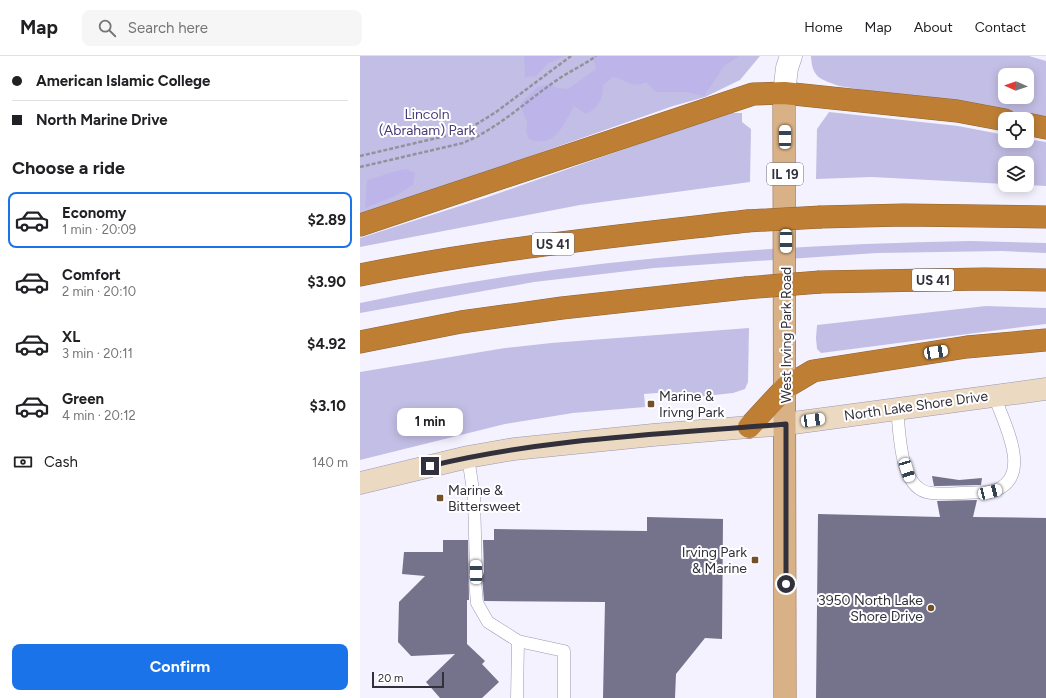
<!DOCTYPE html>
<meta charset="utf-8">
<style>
body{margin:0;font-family:Figtree,sans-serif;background:#f6f6f6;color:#202124;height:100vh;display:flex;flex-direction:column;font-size:15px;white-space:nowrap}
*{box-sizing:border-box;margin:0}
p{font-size:13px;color:#757577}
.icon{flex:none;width:22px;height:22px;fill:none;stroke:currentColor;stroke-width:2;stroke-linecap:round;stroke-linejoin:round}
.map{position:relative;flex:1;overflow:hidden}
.sheet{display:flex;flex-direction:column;background:#fff;width:360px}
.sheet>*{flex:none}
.guide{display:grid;align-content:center;height:88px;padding:0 12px;background:#fff}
.needle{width:26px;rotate:272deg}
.fabs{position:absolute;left:638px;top:12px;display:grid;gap:8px}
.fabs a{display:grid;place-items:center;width:36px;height:36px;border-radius:8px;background:#fff;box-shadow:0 2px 10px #0003;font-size:20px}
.scale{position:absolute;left:12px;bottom:10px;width:72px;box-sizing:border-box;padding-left:4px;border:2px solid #31303b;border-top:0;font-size:11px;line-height:14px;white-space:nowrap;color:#31303b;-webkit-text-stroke:3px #fff;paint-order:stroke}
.end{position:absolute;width:18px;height:18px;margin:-9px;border:5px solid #31303b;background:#fff;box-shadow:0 0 0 2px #fff}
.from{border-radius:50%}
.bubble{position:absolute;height:28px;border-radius:8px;background:#fff;box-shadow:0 2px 10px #0003;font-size:13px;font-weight:700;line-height:28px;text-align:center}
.car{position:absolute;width:12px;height:24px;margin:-12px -6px;border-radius:5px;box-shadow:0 0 3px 1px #0007;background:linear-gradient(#fff 24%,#345 0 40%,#fff 0 76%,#345 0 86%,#fff 0)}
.guide b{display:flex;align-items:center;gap:14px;height:38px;font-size:15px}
.guide b+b{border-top:1px solid #e0e0e0}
.guide i{width:10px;height:10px;background:#202124}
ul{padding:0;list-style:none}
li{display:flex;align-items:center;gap:12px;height:56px;margin:0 8px 6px;padding:0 4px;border:2px solid transparent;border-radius:8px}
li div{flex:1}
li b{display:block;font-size:15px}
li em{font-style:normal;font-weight:700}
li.active{border-color:#1a73e8}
li>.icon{width:36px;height:36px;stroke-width:1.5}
h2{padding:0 12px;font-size:18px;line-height:48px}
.pay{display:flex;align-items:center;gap:10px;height:44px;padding:0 12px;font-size:15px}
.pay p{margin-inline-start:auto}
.primary-button{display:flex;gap:8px;margin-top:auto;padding:8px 12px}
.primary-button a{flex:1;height:46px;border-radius:8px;background:#1a73e8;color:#fff;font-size:16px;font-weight:700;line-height:46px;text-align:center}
header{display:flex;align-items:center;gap:24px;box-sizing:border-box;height:56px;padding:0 20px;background:#fff;border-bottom:1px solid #e0e0e0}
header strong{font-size:19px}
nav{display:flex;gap:22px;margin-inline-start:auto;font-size:14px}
.search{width:280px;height:36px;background:#f6f6f6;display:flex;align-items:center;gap:10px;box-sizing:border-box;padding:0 14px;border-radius:8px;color:#757577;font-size:15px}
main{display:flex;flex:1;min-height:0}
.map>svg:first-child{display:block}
.green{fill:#c3bee5;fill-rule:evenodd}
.forest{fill:#bdb5e9}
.building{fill:#75728b}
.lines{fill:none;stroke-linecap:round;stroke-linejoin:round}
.lane-casing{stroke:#9b98b2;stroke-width:13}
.street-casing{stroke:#9b98b2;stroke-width:23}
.secondary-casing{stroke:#9b98b2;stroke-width:23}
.primary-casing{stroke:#8d6337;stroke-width:23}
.highway-casing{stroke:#8d6337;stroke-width:23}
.path{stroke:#92919c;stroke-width:2.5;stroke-dasharray:4 2;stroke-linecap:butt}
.lane{stroke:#fff;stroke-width:12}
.street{stroke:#fff;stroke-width:22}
.secondary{stroke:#ecd9c2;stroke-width:22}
.primary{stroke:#d8b286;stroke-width:22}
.highway{stroke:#be7f35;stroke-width:22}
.highway-bridge-casing{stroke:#8d6337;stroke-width:23;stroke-linecap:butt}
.highway-bridge{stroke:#be7f35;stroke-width:22}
.route{stroke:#31303b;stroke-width:5}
.poi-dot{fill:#735029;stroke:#fff;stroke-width:1.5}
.labels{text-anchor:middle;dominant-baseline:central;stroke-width:4;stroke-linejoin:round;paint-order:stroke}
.shield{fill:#fff;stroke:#6f6e76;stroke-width:1}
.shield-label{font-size:13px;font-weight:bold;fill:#31303b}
.park-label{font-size:14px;fill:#493b7a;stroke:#fff}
.street-label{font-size:14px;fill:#31303b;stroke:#fff}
.poi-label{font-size:14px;fill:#31303b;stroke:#fff;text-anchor:start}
</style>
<header>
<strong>Map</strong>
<div class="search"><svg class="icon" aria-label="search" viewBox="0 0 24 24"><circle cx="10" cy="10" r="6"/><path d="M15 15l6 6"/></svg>Search here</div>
<nav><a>Home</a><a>Map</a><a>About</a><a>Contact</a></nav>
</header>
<main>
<section class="sheet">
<div class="guide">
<b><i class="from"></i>American Islamic College</b>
<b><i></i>North Marine Drive</b>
</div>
<h2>Choose a ride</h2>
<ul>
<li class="active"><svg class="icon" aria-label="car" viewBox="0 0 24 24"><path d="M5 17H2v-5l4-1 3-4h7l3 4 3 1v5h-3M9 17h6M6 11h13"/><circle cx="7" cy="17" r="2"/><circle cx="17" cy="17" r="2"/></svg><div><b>Economy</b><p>1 min · 20:09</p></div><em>$2.89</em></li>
<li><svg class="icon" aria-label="car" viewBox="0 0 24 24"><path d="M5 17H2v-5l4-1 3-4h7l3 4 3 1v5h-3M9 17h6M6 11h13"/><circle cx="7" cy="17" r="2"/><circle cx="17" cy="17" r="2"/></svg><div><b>Comfort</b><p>2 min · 20:10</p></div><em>$3.90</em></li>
<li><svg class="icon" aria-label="car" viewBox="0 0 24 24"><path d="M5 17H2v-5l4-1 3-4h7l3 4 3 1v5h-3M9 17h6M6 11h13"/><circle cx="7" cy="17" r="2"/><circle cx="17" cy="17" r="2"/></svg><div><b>XL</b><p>3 min · 20:11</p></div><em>$4.92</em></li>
<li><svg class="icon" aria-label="car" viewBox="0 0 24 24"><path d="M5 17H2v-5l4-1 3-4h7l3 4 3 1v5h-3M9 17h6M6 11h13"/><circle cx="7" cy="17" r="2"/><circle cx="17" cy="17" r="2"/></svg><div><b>Green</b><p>4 min · 20:12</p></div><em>$3.10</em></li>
</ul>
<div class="pay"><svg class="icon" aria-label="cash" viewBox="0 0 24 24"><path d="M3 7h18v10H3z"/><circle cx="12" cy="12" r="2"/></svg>Cash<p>140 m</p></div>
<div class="primary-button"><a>Confirm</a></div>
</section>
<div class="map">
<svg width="686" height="642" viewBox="0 0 686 642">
<rect width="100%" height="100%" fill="#f4f2fe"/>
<g class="green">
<polygon points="0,0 400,0 380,24 345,41 313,50 0,160"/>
<path d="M451,0H669L686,5V63L479,30C460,23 452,22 451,0ZM645,19H667V41H645Z"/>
<polygon points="469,56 598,70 645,79 645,85 667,85 667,83 686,86 686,130 667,129 667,107 645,107 645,128 512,121 456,123 457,73"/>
<polygon points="367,57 382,57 382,66 391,73 390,126 220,149 0,191 0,182 125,142"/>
<path d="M610,185L686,187V197L642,195L517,197L294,212L174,226L0,257V247C201,204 405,189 610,185Z"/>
<polygon points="626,250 686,252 686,268 461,297 457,293 456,282 457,269"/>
<polygon points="389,272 388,326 385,333 373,337 309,344 309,336 284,338 285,351 213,357 145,368 0,404 0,316 145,292 191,287"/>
</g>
<g class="forest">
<polygon points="164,0 206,0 187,8 176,20 165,21"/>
<path d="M233,0H379L364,10L344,40L326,36H296L286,26C270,33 268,24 253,21L243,29C243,43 239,52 226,58L214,50C204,68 195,93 169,83L166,76L167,66L160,48L177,31L189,28L198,32L208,33L236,13Z"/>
<path d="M46,113L55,117L53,129L35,140L5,152L7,124C20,121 32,115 46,113Z"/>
</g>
<g class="building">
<polygon points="572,420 599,424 622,422 621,429 579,430 574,430"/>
<polygon points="617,444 613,461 686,462 686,642 456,642 458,458 580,461 577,445"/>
<polygon points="287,461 363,463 362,583 345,582 316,618 315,642 243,642 245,546 124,545 122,521 124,516 123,484 134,484 134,473 287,475"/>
<polygon points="83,484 108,484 109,544 107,544 107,588 125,605 122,608 139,626 122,642 80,642 66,626 95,598 51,600 38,586 39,546 65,520 42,518 44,496 83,496"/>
</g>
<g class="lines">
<defs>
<g id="lane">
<path d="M537,353C540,377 539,434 571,437C590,439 611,436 630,436C676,424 644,368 634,339"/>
<polyline points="108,401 114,441 116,516"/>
<polyline points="115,524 117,547 128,566 158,585 157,642"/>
<polyline points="158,585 204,595 204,642"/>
</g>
<polyline id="street" points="424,37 427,12 431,0"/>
<polyline id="secondary" points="0,427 108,401 154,393 293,379 426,368 686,333"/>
<polyline id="primary" points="424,37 425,642"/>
<g id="highway">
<polyline points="667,68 686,72"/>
<polyline points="461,161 544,159 686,161"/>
<polyline points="0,169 393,38 424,37 597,55 645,64"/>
<path d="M0,219C128,193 258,180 387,165"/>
<polyline points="460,226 624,223 686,224"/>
<polyline points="0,286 101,266 202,252 385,232"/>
<polyline points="389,371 426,331 453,315 607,291 686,284"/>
</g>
</defs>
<use href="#lane" class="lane-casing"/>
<use href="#street" class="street-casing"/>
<use href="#secondary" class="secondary-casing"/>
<use href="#primary" class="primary-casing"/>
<use href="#highway" class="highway-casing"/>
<g class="path">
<polyline points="0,100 94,78 112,71 136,56 211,0"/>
<path d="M0,111L103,87C139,72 165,46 197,24C210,15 224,9 236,0"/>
</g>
<use href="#lane" class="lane"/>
<use href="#street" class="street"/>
<use href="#secondary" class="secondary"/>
<use href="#primary" class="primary"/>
<use href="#highway" class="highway"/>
<defs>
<g id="highway-bridge">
<polyline points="387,165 461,161"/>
<polyline points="385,232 460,226"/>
</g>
</defs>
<use href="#highway-bridge" class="highway-bridge-casing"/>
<use href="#highway-bridge" class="highway-bridge"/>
</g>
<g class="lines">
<path class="route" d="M70,410C186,382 307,378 426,368V528"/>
</g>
<g class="poi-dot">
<rect x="287" y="344" width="8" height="8" rx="2"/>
<rect x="76" y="438" width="8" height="8" rx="2"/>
<rect x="391" y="500" width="8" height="8" rx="2"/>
<circle cx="571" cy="552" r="4"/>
</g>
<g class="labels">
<g class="shield">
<rect x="407" y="107" width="36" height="22" rx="3"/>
<rect x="172" y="177" width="42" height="22" rx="3"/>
<rect x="552" y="213" width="42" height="22" rx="3"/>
</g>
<g class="shield-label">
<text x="425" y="118">IL 19</text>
<text x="193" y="188">US 41</text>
<text x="573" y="224">US 41</text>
</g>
<g class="park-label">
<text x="67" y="58">Lincoln<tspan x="67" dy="16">(Abraham) Park</tspan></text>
</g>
<g class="street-label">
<text transform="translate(426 279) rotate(-90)">West Irving Park Road</text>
<text transform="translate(556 350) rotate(-8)">North Lake Shore Drive</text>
</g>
<g class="poi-label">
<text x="299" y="340">Marine &amp;<tspan x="299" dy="16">Irivng Park</tspan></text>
<text x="88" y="434">Marine &amp;<tspan x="88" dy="16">Bittersweet</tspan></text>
<text x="387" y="496" text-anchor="end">Irving Park<tspan x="387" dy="16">&amp; Marine</tspan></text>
<text x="563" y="544" text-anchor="end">3950 North Lake<tspan x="563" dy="16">Shore Drive</tspan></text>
</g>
</g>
</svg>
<div class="fabs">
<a><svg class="needle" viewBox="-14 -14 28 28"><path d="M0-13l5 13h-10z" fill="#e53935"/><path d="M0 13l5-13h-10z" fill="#757577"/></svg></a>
<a><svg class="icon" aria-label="locate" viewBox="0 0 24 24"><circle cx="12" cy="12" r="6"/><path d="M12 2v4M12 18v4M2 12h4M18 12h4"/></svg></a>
<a><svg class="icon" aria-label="layers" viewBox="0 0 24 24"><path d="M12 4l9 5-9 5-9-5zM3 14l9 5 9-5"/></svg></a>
</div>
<div class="scale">20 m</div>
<i class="end from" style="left:426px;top:528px"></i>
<i class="end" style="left:70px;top:410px"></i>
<div class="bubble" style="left:37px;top:352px;width:66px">1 min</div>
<i class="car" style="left:425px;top:81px;rotate:0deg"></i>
<i class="car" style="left:426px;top:185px;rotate:180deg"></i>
<i class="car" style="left:576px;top:296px;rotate:81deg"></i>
<i class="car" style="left:453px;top:364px;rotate:82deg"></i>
<i class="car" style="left:547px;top:414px;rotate:163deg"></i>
<i class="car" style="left:630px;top:436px;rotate:76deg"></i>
<i class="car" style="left:116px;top:516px;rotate:359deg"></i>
</div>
</main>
